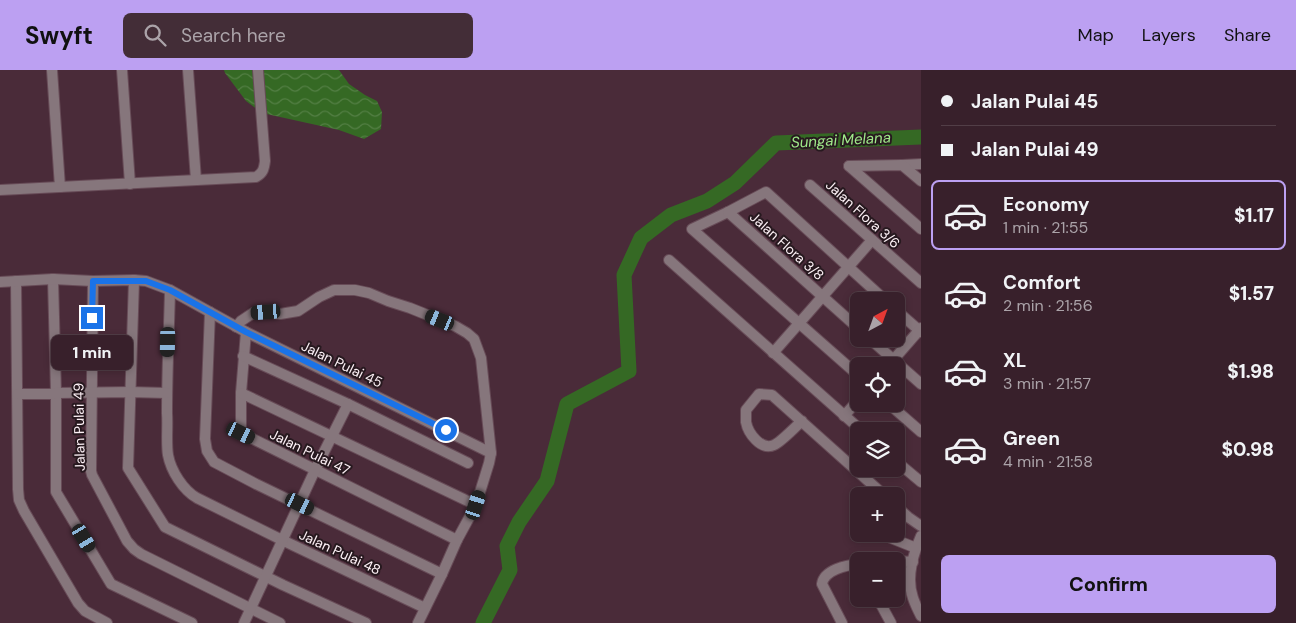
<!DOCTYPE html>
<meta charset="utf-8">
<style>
body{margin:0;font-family:"DM Sans",sans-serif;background:#432d37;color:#f1f3f6;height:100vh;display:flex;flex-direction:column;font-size:19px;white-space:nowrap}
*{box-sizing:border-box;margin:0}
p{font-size:16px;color:#aba3a9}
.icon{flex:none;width:28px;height:28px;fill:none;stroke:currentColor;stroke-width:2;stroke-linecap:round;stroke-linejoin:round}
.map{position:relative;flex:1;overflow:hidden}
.drawer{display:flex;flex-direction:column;background:#38202b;width:375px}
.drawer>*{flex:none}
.hud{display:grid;align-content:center;height:110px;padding:0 20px;background:#38202b}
.needle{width:32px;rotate:41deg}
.tools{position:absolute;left:850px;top:222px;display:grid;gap:10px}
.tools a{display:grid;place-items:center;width:55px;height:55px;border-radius:8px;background:#38202b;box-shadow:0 2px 8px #0003,0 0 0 1px #523e47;font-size:25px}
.end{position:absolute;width:22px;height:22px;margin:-11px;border:6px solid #1a73e8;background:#fff;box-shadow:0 0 0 2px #fff}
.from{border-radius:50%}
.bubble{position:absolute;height:35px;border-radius:8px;background:#38202b;box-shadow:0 2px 8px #0003,0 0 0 1px #523e47;font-size:16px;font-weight:800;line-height:35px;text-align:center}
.car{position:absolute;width:15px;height:30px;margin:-15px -8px;border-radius:6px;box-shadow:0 0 4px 1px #0007;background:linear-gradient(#222 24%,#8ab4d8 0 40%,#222 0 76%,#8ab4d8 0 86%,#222 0)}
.hud b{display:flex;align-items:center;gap:18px;height:48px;font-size:19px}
.hud b+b{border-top:1px solid #523e47}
.hud i{width:12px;height:12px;background:#f1f3f6}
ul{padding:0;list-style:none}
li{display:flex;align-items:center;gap:15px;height:70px;margin:0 10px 8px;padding:0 10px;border:2px solid transparent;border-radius:8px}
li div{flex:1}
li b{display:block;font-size:19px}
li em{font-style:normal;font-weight:800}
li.current{border-color:#bca0f2}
li>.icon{width:45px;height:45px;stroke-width:1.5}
.primary-button{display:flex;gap:10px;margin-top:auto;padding:10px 20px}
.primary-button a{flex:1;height:58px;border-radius:8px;background:#bca0f2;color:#111;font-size:20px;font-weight:800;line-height:58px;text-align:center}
header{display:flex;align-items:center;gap:30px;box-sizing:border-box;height:70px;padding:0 25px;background:#bca0f2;color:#111}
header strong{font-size:24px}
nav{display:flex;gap:28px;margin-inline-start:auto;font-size:18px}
.search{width:350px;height:45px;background:#432d37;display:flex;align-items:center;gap:12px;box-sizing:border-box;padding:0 18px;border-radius:8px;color:#aba3a9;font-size:19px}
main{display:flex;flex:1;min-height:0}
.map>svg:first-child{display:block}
.water{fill:url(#water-waves)}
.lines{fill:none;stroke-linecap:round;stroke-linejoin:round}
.river{stroke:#356924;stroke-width:15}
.minor-casing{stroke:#674b57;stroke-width:12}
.minor{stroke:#86767c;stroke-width:10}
.route{stroke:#1a73e8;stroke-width:6}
.labels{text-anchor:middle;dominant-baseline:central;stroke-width:4;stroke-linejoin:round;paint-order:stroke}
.street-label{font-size:14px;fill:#fdf1f6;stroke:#27191f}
.water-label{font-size:15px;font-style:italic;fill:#a0ea8a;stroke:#27191f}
</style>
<header>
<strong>Swyft</strong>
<div class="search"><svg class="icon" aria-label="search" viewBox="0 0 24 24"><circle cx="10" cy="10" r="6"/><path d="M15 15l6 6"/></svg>Search here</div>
<nav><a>Map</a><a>Layers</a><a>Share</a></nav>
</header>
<main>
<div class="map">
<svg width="921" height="553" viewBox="0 0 921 553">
<defs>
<pattern id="water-waves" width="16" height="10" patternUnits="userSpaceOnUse" patternTransform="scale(1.25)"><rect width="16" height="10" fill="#356924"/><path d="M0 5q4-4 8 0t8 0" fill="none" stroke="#537f44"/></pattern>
</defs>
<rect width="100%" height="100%" fill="#4a2b39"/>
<polygon class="water" points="224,0 339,0 349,14 365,25 377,31 382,42 381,59 364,69 339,60 262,43 246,31 225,3"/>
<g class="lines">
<polyline class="river" points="483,553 510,500 507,476 519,452 547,411 567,334 629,301 624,205 641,168 671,145 707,131 735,113 776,73 921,67"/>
<defs>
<g id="minor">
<polyline points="52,0 60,117"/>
<polyline points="122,0 130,114"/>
<polyline points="188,0 196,110"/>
<polyline points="902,95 921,94"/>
<polyline points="849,96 921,159"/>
<polyline points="849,96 902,95 921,111"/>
<polyline points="810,115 921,213"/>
<path d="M0,120L256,107C263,103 264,99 265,91L258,0"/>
<polyline points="728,142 692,159 859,306"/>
<polyline points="669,190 862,361"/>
<polyline points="53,209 56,323 56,422 111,514 192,553"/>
<polyline points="134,210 128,398 165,457 283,515 366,553"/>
<polyline points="16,211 18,419 19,430 24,441 78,533 85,541 107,553"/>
<polyline points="93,211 91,401 92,405 127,471 134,479 141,484 280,553"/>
<polyline points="0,212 53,209 93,211 134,210 146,211 170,220 246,262 491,383"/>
<path d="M170,220C169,261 167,302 167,343C168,356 166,373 168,385C171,401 183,420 197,428L282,470L425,538"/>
<polyline points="896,240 921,262"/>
<polyline points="210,242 205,369 207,381 214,392 256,414 442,504"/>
<polyline points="236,257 241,251 253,243 266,242 280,244 298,241 319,227 334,220 355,220 369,223 388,231 410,238 455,256 467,263 474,269 481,288 491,383 489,393 476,435 457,470 442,504 418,553"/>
<polyline points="859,259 728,142 766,122 886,231"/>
<polyline points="246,262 241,323 241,363 457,470"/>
<polyline points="870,269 921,314"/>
<polyline points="773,283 872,170"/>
<polyline points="243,286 348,334 468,393"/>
<polyline points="888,296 921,258"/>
<polyline points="241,323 476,435"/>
<polyline points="18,324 50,324 56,323 130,322 167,323"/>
<polyline points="889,334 921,362"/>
<polyline points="844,346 859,329"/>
<path d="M802,351C795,357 781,372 774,375C761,381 748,363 746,352C746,348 746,344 746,340L759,324L772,325L885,426"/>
<polyline points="896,391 921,412"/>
<polyline points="896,436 908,447 921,456"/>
<polyline points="881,464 916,478"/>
<path d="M921,466C913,484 906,508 913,528C915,534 918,540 921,546"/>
<polyline points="876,491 887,491"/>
<polyline points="896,491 913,492"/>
<polyline points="878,529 891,553"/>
<polyline points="244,553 315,400 348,334"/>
<path d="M842,553L822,514C824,500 846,495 859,494"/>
</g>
</defs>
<use href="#minor" class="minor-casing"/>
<use href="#minor" class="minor"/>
</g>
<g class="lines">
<polyline class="route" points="92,248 93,211 146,211 170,220 246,262 446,360"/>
</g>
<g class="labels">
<g class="street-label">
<text transform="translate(863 144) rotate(42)">Jalan Flora 3/6</text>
<text transform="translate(787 176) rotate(42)">Jalan Flora 3/8</text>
<text transform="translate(342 294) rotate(26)">Jalan Pulai 45</text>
<text transform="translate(79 357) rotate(-91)">Jalan Pulai 49</text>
<text transform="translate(310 382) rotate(26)">Jalan Pulai 47</text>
<text transform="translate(340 482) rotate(25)">Jalan Pulai 48</text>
</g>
<g class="water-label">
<text transform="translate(841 70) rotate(-3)">Sungai Melana</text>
</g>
</g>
</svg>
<div class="tools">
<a><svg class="needle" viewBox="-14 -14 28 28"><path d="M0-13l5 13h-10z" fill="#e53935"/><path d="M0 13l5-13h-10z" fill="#aba3a9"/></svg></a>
<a><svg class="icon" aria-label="locate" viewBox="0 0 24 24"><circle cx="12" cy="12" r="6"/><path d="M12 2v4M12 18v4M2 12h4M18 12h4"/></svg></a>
<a><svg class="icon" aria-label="layers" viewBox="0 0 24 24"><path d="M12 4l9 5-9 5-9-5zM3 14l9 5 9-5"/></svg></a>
<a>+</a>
<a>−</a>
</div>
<i class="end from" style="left:446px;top:360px"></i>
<i class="end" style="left:92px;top:248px"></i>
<div class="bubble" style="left:51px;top:265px;width:82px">1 min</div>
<i class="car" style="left:266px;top:242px;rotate:266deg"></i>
<i class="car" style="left:440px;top:250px;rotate:292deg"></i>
<i class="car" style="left:168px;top:272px;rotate:181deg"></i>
<i class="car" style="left:241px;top:363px;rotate:116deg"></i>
<i class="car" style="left:300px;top:434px;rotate:116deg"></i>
<i class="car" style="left:476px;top:435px;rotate:18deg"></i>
<i class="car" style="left:84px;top:468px;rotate:149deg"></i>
</div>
<section class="drawer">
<div class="hud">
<b><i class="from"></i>Jalan Pulai 45</b>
<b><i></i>Jalan Pulai 49</b>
</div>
<ul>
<li class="current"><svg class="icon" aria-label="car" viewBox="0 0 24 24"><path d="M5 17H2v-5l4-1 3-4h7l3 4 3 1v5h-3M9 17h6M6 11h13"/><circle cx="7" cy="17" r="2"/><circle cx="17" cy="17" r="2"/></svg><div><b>Economy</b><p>1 min · 21:55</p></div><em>$1.17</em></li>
<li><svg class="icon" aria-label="car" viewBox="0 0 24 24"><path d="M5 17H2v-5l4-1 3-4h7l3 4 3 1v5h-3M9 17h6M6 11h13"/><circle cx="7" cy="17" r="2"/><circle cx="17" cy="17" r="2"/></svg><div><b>Comfort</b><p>2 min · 21:56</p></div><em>$1.57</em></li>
<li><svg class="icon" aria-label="car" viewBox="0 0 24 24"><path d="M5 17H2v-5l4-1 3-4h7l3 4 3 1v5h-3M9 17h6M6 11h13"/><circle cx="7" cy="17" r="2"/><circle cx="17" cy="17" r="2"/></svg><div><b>XL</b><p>3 min · 21:57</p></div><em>$1.98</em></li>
<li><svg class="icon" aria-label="car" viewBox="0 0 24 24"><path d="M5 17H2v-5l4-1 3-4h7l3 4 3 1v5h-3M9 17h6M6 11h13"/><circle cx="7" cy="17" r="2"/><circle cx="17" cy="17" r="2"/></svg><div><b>Green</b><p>4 min · 21:58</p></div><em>$0.98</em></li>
</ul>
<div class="primary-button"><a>Confirm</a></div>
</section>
</main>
